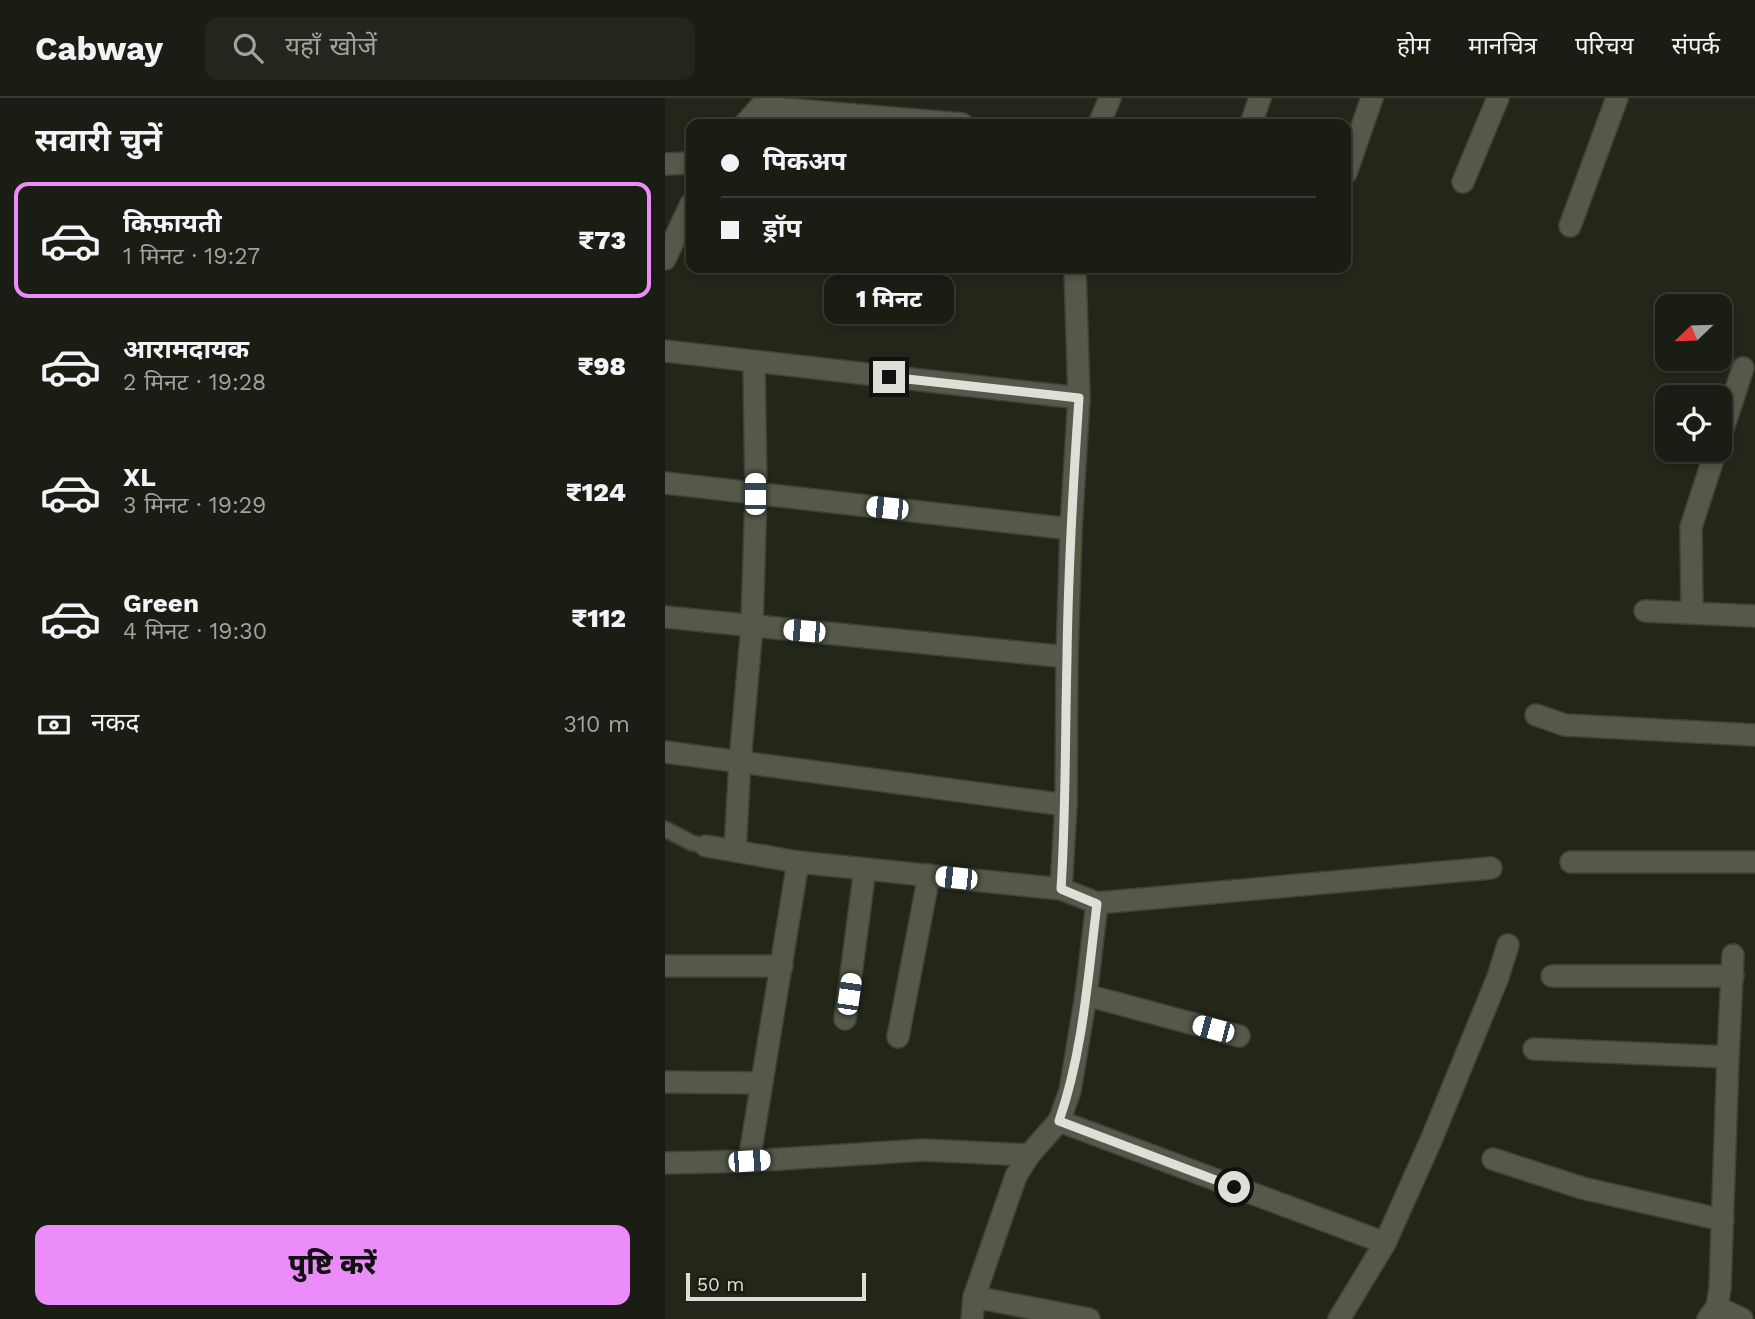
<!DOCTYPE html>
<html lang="hi">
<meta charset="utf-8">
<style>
body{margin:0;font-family:"Work Sans","Noto Sans Devanagari",sans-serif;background:#23261c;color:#f1f3f6;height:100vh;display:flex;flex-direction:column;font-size:26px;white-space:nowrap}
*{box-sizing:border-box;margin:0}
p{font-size:23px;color:#9fa2a0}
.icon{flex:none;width:38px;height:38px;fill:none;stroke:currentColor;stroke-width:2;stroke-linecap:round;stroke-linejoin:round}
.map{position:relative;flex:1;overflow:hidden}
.drawer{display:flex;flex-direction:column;background:#1a1d13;width:665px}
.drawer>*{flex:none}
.hud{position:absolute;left:21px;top:21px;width:665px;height:154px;border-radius:14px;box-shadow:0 4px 10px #0003,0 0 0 2px #383b33;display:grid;align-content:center;height:154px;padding:0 35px;background:#1a1d13}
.needle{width:46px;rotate:247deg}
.controls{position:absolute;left:990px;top:196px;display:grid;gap:14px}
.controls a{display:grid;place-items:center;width:77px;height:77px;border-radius:14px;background:#1a1d13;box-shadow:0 4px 10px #0003,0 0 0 2px #383b33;font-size:35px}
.scale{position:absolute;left:21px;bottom:18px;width:180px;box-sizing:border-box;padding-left:7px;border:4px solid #dde0d6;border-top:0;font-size:19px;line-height:24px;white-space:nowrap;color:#dde0d6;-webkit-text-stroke:5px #1a1d0f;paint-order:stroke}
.end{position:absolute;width:32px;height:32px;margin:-16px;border:9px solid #dde0d6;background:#111;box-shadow:0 0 0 4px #111}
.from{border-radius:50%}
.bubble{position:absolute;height:49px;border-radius:14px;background:#1a1d13;box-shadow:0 4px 10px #0003,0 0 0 2px #383b33;font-size:23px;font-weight:800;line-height:49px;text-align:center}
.car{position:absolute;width:21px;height:42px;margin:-21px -10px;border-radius:9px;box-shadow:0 0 5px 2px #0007;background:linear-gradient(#fff 24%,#345 0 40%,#fff 0 76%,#345 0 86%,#fff 0)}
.hud b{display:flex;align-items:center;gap:24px;height:66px;font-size:26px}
.hud b+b{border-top:2px solid #383b33}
.hud i{width:18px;height:18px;background:#f1f3f6}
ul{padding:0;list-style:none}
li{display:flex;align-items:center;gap:21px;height:116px;margin:0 14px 10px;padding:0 21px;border:4px solid transparent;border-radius:14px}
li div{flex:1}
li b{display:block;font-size:26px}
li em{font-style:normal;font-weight:800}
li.current{border-color:#ec8cfa}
li>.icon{width:63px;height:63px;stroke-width:1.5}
h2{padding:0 35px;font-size:32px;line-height:84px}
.pay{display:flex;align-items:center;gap:18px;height:77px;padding:0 35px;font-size:26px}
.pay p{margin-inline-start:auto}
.primary-button{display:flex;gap:14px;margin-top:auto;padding:14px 35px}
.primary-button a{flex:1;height:80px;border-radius:14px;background:#ec8cfa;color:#111;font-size:28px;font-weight:800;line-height:80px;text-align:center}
header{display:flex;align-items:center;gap:42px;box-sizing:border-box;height:98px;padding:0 35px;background:#1a1d13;border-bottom:2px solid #383b33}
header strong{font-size:33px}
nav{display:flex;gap:38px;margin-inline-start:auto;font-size:24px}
.search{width:490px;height:63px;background:#23261c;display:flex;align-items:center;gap:18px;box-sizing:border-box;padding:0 24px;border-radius:14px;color:#9fa2a0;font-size:26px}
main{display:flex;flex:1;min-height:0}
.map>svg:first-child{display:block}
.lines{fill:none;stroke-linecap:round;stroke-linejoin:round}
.lane-casing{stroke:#3f4236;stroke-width:18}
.street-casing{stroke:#3f4236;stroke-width:24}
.lane{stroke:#555949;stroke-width:14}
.street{stroke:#555949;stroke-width:21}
.route{stroke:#dde0d6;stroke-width:9}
</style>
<header>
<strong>Cabway</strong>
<div class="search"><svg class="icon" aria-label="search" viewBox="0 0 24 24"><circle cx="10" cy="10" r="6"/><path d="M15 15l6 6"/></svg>यहाँ खोजें</div>
<nav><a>होम</a><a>मानचित्र</a><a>परिचय</a><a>संपर्क</a></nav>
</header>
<main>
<section class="drawer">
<h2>सवारी चुनें</h2>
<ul>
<li class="current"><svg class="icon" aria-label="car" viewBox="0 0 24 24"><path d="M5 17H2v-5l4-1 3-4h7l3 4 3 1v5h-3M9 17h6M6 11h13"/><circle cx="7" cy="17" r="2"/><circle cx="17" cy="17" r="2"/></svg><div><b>किफ़ायती</b><p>1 मिनट · 19:27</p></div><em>₹73</em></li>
<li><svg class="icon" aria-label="car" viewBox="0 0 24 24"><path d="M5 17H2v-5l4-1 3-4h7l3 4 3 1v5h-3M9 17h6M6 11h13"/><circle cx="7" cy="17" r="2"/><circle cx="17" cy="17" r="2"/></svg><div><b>आरामदायक</b><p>2 मिनट · 19:28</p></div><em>₹98</em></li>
<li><svg class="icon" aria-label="car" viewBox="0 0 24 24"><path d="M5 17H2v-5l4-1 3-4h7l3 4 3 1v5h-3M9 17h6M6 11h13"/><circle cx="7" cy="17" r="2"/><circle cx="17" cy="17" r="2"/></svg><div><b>XL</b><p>3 मिनट · 19:29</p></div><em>₹124</em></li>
<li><svg class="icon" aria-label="car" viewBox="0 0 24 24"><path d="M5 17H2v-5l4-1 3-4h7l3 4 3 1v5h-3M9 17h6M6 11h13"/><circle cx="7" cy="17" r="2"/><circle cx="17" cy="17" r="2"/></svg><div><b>Green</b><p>4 मिनट · 19:30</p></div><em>₹112</em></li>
</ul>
<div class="pay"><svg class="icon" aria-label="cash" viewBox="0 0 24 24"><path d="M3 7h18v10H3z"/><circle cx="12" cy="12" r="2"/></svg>नकद<p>310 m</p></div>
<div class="primary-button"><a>पुष्टि करें</a></div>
</section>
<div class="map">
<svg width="1090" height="1221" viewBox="0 0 1090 1221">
<rect width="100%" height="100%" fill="#232719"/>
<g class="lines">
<defs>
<polyline id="lane" points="0,731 27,745 41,748"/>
<g id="street">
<polyline points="96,9 297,26"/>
<polyline points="80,26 103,0"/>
<polyline points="434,26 445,0"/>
<polyline points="586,26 595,0"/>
<polyline points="0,66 26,65"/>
<polyline points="681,75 707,0"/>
<polyline points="798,84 833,0"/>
<polyline points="905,128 952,0"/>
<polyline points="0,161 26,106"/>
<polyline points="0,253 414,300"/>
<polyline points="1055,340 1078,270"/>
<polyline points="0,385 406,431"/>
<polyline points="980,513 1090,518"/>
<polyline points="1027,514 1026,429 1051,352"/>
<polyline points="0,519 402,559"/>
<polyline points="871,617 900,627 1090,637"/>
<polyline points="0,654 401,707"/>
<polyline points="41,748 133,764 396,791 432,805 826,770"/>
<polyline points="70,753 75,663 87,528 91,395 89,265"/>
<polyline points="906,764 1090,764"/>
<polyline points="396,791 401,707 402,559 406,431 414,300 410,170"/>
<polyline points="0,868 117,868"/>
<polyline points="887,878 1068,878"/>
<polyline points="421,897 574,938"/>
<polyline points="180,921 200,771"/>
<polyline points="233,939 264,777"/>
<polyline points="869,951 1063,959 1068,857"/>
<polyline points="0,984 96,985"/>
<polyline points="394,1023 720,1145"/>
<polyline points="828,1061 917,1090 1058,1122"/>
<polyline points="84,1063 133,764"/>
<polyline points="0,1065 84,1063 259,1052 364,1057"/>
<polyline points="309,1199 424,1221"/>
<polyline points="1052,1209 1077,1221"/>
<polyline points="307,1221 309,1199 351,1078 364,1057 394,1023 405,993 421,897 432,805"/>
<polyline points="674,1221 720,1145 767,1040 833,879 843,847"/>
<polyline points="1043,1221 1052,1209 1055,1190 1063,959"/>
</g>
</defs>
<use href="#lane" class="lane-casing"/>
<use href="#street" class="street-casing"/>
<use href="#lane" class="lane"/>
<use href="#street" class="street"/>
</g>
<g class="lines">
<path class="route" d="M224,279L414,300C408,387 403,474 402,561C400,638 401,714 396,791L432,806C423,878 418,954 394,1023L569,1089"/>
</g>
</svg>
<div class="controls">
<a><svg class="needle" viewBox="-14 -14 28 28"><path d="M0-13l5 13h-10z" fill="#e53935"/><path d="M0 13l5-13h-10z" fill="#9fa2a0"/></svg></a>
<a><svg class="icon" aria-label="locate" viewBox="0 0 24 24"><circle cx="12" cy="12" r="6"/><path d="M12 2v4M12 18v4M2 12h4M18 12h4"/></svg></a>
</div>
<div class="scale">50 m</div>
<i class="end from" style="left:569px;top:1089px"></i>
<i class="end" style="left:224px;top:279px"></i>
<div class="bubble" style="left:159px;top:177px;width:130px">1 मिनट</div>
<i class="car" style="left:90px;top:396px;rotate:0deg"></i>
<i class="car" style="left:222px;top:410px;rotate:276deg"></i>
<i class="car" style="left:139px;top:533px;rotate:275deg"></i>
<i class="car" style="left:291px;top:780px;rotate:276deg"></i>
<i class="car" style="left:184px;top:896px;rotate:8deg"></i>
<i class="car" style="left:548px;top:931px;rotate:285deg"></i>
<i class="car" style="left:84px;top:1063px;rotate:86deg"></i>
<div class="hud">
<b><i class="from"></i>पिकअप</b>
<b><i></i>ड्रॉप</b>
</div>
</div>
</main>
